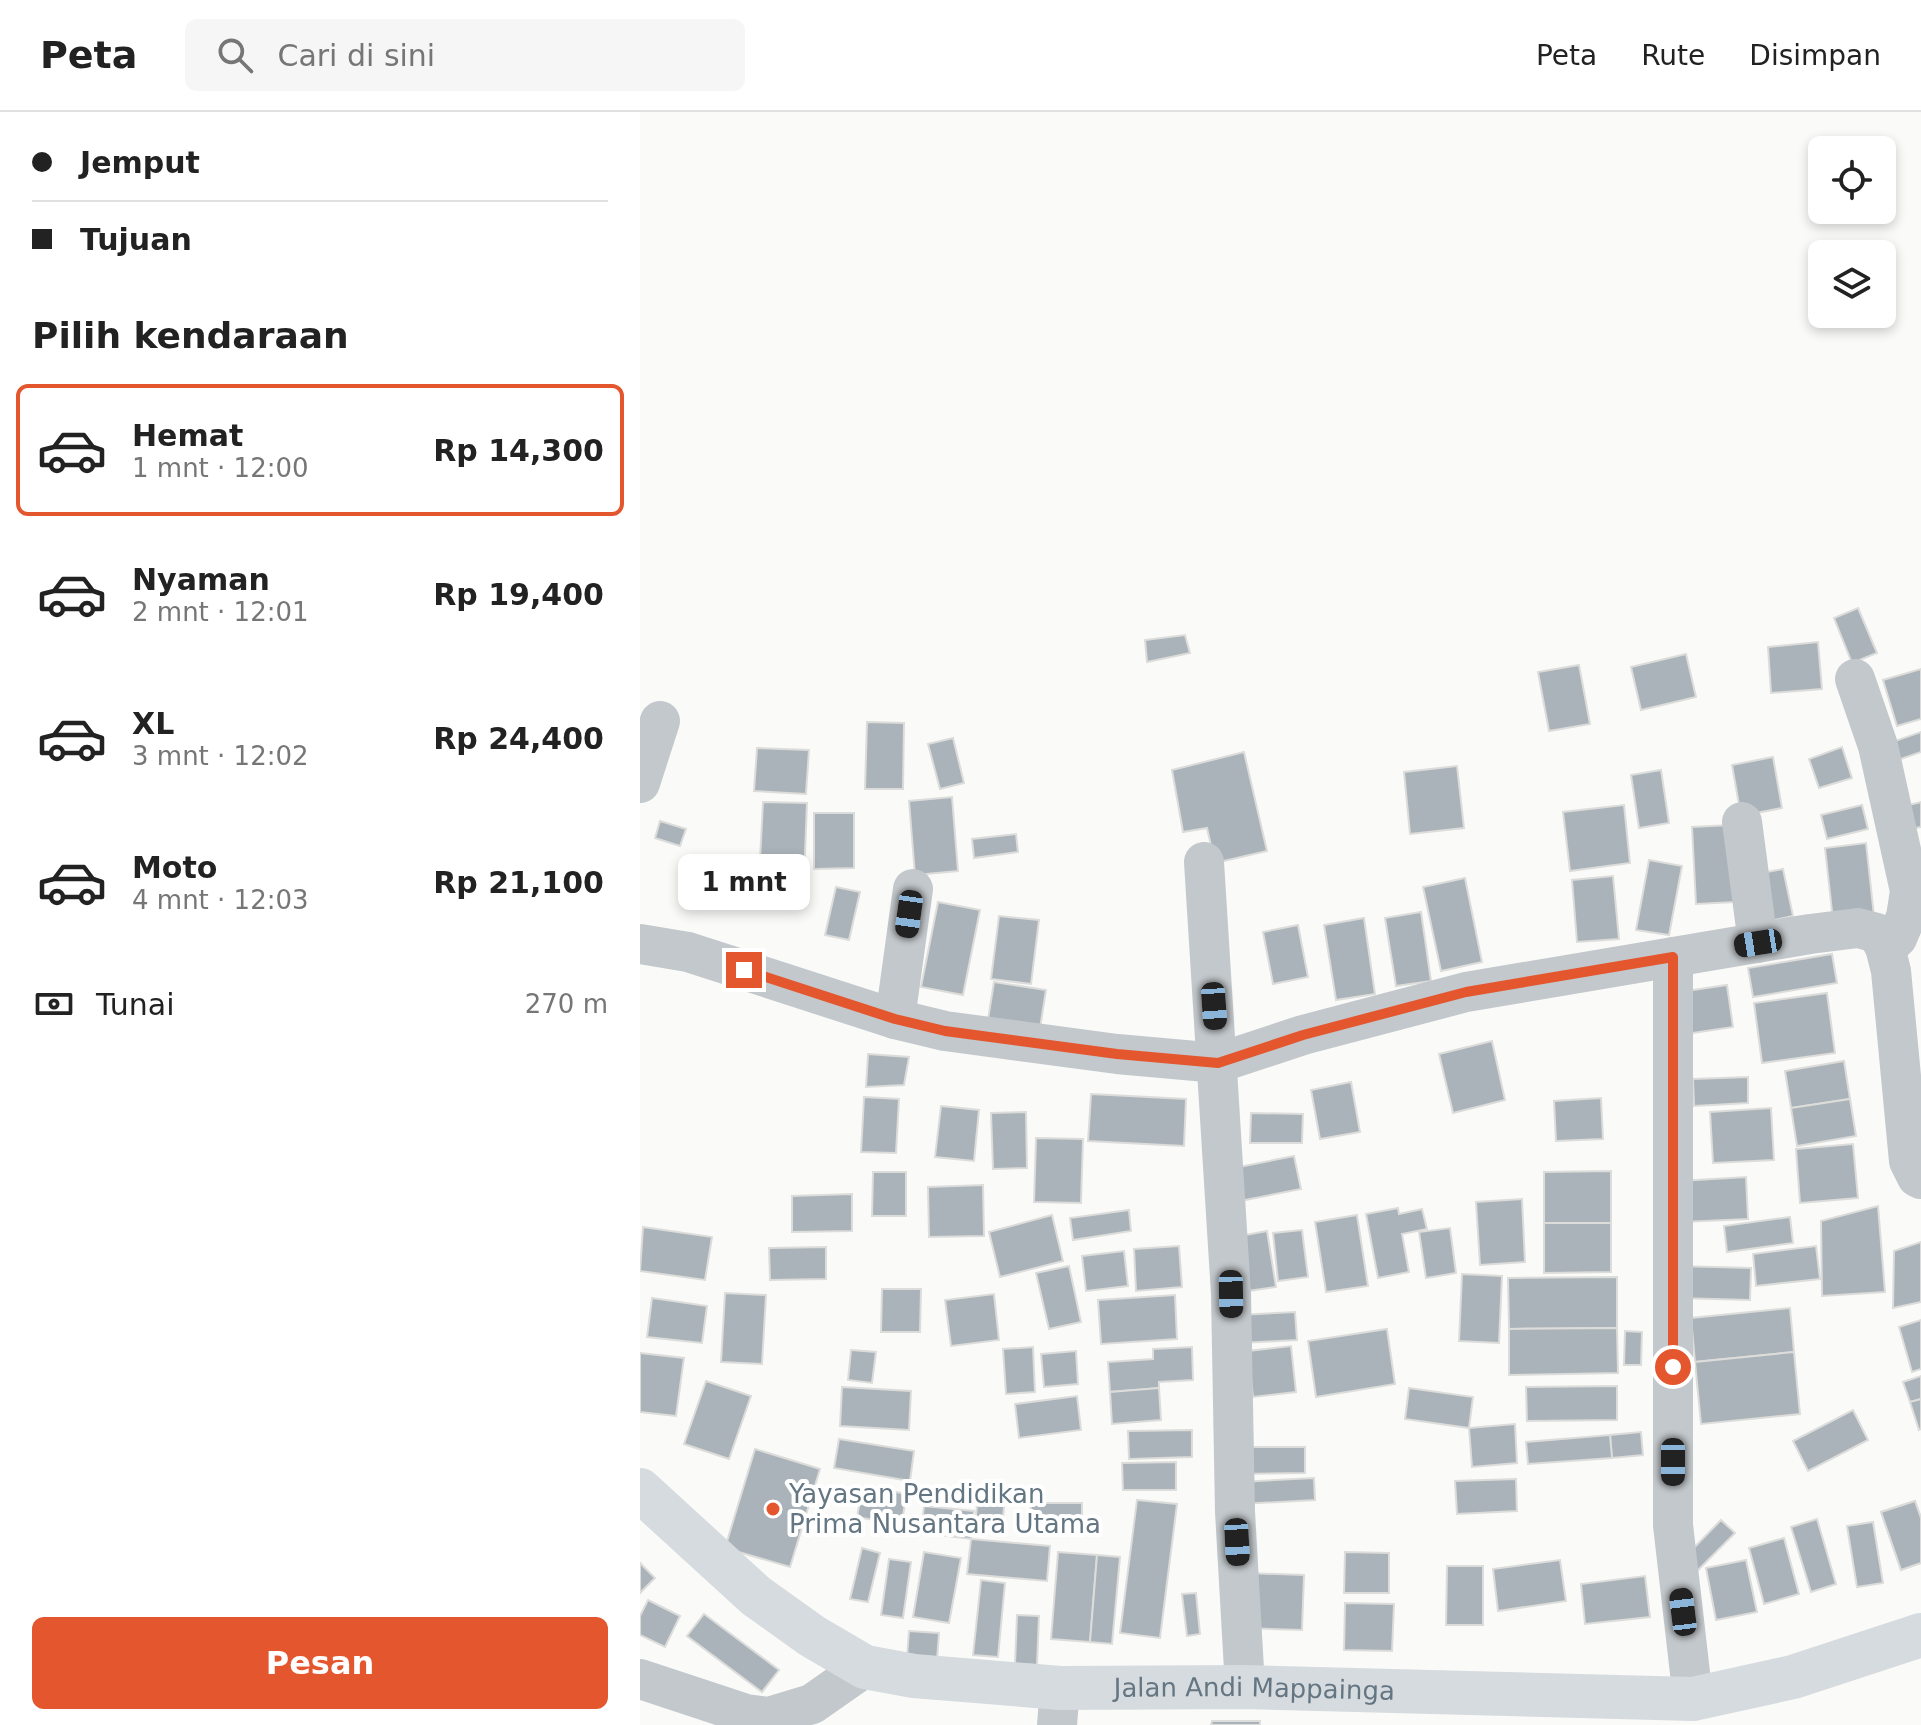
<!DOCTYPE html>
<html lang="id">
<meta charset="utf-8">
<style>
body{margin:0;font-family:"DejaVu Sans",sans-serif;background:#f6f6f6;color:#222;height:100vh;display:flex;flex-direction:column;font-size:30px;white-space:nowrap}
*{box-sizing:border-box;margin:0}
p{font-size:26px;color:#767676}
.icon{flex:none;width:44px;height:44px;fill:none;stroke:currentColor;stroke-width:2;stroke-linecap:round;stroke-linejoin:round}
.map{position:relative;flex:1;overflow:hidden}
.side{display:flex;flex-direction:column;background:#fff;width:640px}
.side>*{flex:none}
.top-card{display:grid;align-content:center;height:176px;padding:0 32px;background:#fff}
.buttons{position:absolute;left:1168px;top:24px;display:grid;gap:16px}
.buttons a{display:grid;place-items:center;width:88px;height:88px;border-radius:12px;background:#fff;box-shadow:0 4px 12px #0003;font-size:40px}
.end{position:absolute;width:36px;height:36px;margin:-18px;border:10px solid #e4572e;background:#fff;box-shadow:0 0 0 4px #fff}
.from{border-radius:50%}
.bubble{position:absolute;height:56px;border-radius:12px;background:#fff;box-shadow:0 4px 12px #0003;font-size:26px;font-weight:600;line-height:56px;text-align:center}
.car{position:absolute;width:24px;height:48px;margin:-24px -12px;border-radius:10px;box-shadow:0 0 6px 2px #0007;background:linear-gradient(#222 24%,#8ab4d8 0 40%,#222 0 76%,#8ab4d8 0 86%,#222 0)}
.top-card b{display:flex;align-items:center;gap:28px;height:76px;font-size:30px}
.top-card b+b{border-top:2px solid #e0e0e0}
.top-card i{width:20px;height:20px;background:#222}
ul{padding:0;list-style:none}
li{display:flex;align-items:center;gap:24px;height:132px;margin:0 16px 12px;padding:0 16px;border:4px solid transparent;border-radius:12px}
li div{flex:1}
li b{display:block;font-size:30px}
li em{font-style:normal;font-weight:600}
li.active{border-color:#e4572e}
li>.icon{width:72px;height:72px;stroke-width:1.5}
h2{padding:0 32px;font-size:36px;line-height:96px}
.pay{display:flex;align-items:center;gap:20px;height:88px;padding:0 32px;font-size:30px}
.pay p{margin-inline-start:auto}
.primary-button{display:flex;gap:16px;margin-top:auto;padding:16px 32px}
.primary-button a{flex:1;height:92px;border-radius:12px;background:#e4572e;color:#fff;font-size:32px;font-weight:600;line-height:92px;text-align:center}
header{display:flex;align-items:center;gap:48px;box-sizing:border-box;height:112px;padding:0 40px;background:#fff;border-bottom:2px solid #e0e0e0}
header strong{font-size:38px}
nav{display:flex;gap:44px;margin-inline-start:auto;font-size:28px}
.search{width:560px;height:72px;background:#f6f6f6;display:flex;align-items:center;gap:20px;box-sizing:border-box;padding:0 28px;border-radius:12px;color:#767676;font-size:30px}
main{display:flex;flex:1;min-height:0}
.map>svg:first-child{display:block}
.building{fill:#aab3b9;stroke:#dcdcda;stroke-width:2}
.lines{fill:none;stroke-linecap:round;stroke-linejoin:round}
.minor{stroke:#c3c8cc;stroke-width:40}
.major{stroke:#d6dbdf;stroke-width:44}
.route{stroke:#e4572e;stroke-width:10}
.poi-dot{fill:#e4572e;stroke:#fff;stroke-width:3}
.labels{text-anchor:middle;dominant-baseline:central;stroke-width:8;stroke-linejoin:round;paint-order:stroke}
.poi-label{font-size:26px;fill:#657683;stroke:#fff;text-anchor:start}
.street-label{font-size:26px;fill:#657683;stroke:#fff}
</style>
<header>
<strong>Peta</strong>
<div class="search"><svg class="icon" aria-label="search" viewBox="0 0 24 24"><circle cx="10" cy="10" r="6"/><path d="M15 15l6 6"/></svg>Cari di sini</div>
<nav><a>Peta</a><a>Rute</a><a>Disimpan</a></nav>
</header>
<main>
<section class="side">
<div class="top-card">
<b><i class="from"></i>Jemput</b>
<b><i></i>Tujuan</b>
</div>
<h2>Pilih kendaraan</h2>
<ul>
<li class="active"><svg class="icon" aria-label="car" viewBox="0 0 24 24"><path d="M5 17H2v-5l4-1 3-4h7l3 4 3 1v5h-3M9 17h6M6 11h13"/><circle cx="7" cy="17" r="2"/><circle cx="17" cy="17" r="2"/></svg><div><b>Hemat</b><p>1 mnt · 12:00</p></div><em>Rp 14,300</em></li>
<li><svg class="icon" aria-label="car" viewBox="0 0 24 24"><path d="M5 17H2v-5l4-1 3-4h7l3 4 3 1v5h-3M9 17h6M6 11h13"/><circle cx="7" cy="17" r="2"/><circle cx="17" cy="17" r="2"/></svg><div><b>Nyaman</b><p>2 mnt · 12:01</p></div><em>Rp 19,400</em></li>
<li><svg class="icon" aria-label="car" viewBox="0 0 24 24"><path d="M5 17H2v-5l4-1 3-4h7l3 4 3 1v5h-3M9 17h6M6 11h13"/><circle cx="7" cy="17" r="2"/><circle cx="17" cy="17" r="2"/></svg><div><b>XL</b><p>3 mnt · 12:02</p></div><em>Rp 24,400</em></li>
<li><svg class="icon" aria-label="car" viewBox="0 0 24 24"><path d="M5 17H2v-5l4-1 3-4h7l3 4 3 1v5h-3M9 17h6M6 11h13"/><circle cx="7" cy="17" r="2"/><circle cx="17" cy="17" r="2"/></svg><div><b>Moto</b><p>4 mnt · 12:03</p></div><em>Rp 21,100</em></li>
</ul>
<div class="pay"><svg class="icon" aria-label="cash" viewBox="0 0 24 24"><path d="M3 7h18v10H3z"/><circle cx="12" cy="12" r="2"/></svg>Tunai<p>270 m</p></div>
<div class="primary-button"><a>Pesan</a></div>
</section>
<div class="map">
<svg width="1281" height="1613" viewBox="0 0 1281 1613">
<rect width="100%" height="100%" fill="#fafaf8"/>
<g class="building">
<polygon points="1218,496 1237,541 1212,551 1194,506"/>
<polygon points="545,523 550,541 507,550 505,528"/>
<polygon points="1178,530 1182,577 1131,581 1128,535"/>
<polygon points="1046,542 1056,585 1001,598 991,555"/>
<polygon points="939,553 950,612 909,619 898,560"/>
<polygon points="1281,557 1281,607 1257,614 1243,568"/>
<polygon points="227,610 264,611 263,677 225,677"/>
<polygon points="1281,620 1281,640 1258,648 1252,630"/>
<polygon points="313,626 324,671 300,677 288,632"/>
<polygon points="1202,635 1212,666 1179,676 1169,647"/>
<polygon points="117,636 169,638 166,682 114,679"/>
<polygon points="604,640 627,739 575,751 567,716 543,720 532,658"/>
<polygon points="1133,645 1142,696 1101,704 1092,653"/>
<polygon points="817,654 824,716 770,722 764,660"/>
<polygon points="1021,658 1029,711 999,716 991,663"/>
<polygon points="312,685 318,759 275,763 269,689"/>
<polygon points="123,690 167,691 164,768 119,766"/>
<polygon points="1281,690 1281,715 1275,716 1269,693"/>
<polygon points="984,693 990,751 930,759 923,700"/>
<polygon points="1222,693 1228,717 1187,727 1181,703"/>
<polygon points="174,701 214,701 214,756 174,757"/>
<polygon points="20,709 46,717 40,734 15,726"/>
<polygon points="1091,713 1095,790 1056,792 1052,715"/>
<polygon points="376,722 378,740 334,746 332,727"/>
<polygon points="1226,731 1234,804 1193,808 1185,736"/>
<polygon points="1009,748 1042,754 1029,823 996,818"/>
<polygon points="1143,757 1153,804 1121,811 1112,763"/>
<polygon points="973,764 979,827 937,830 932,768"/>
<polygon points="825,766 842,850 801,859 783,775"/>
<polygon points="196,775 220,780 209,828 185,823"/>
<polygon points="298,790 340,798 323,883 281,875"/>
<polygon points="781,800 791,869 756,874 745,806"/>
<polygon points="359,804 399,808 391,872 351,867"/>
<polygon points="724,806 735,882 696,888 684,813"/>
<polygon points="658,813 668,865 633,872 623,820"/>
<polygon points="1192,842 1197,871 1113,885 1108,856"/>
<polygon points="354,870 406,878 398,929 346,920"/>
<polygon points="1087,873 1093,915 1039,923 1033,881"/>
<polygon points="1187,881 1195,941 1122,951 1114,891"/>
<polygon points="852,929 865,988 813,1001 799,942"/>
<polygon points="228,942 269,945 264,973 226,975"/>
<polygon points="1204,949 1210,987 1151,996 1145,959"/>
<polygon points="1108,965 1108,991 1054,994 1053,967"/>
<polygon points="711,970 720,1020 680,1027 671,978"/>
<polygon points="451,982 546,987 544,1034 448,1029"/>
<polygon points="224,985 259,987 256,1041 221,1040"/>
<polygon points="961,986 963,1027 916,1029 914,989"/>
<polygon points="1210,987 1216,1024 1157,1034 1151,996"/>
<polygon points="301,994 339,998 334,1049 295,1045"/>
<polygon points="1131,996 1134,1048 1073,1051 1070,1000"/>
<polygon points="386,1000 387,1056 353,1057 351,1001"/>
<polygon points="611,1001 663,1002 662,1031 610,1031"/>
<polygon points="396,1026 443,1027 441,1091 394,1090"/>
<polygon points="1213,1032 1218,1086 1160,1091 1156,1037"/>
<polygon points="654,1044 661,1077 600,1089 594,1056"/>
<polygon points="971,1059 971,1111 904,1111 904,1060"/>
<polygon points="233,1060 266,1060 266,1104 232,1104"/>
<polygon points="1106,1065 1108,1107 1042,1110 1040,1069"/>
<polygon points="343,1073 344,1124 289,1125 288,1075"/>
<polygon points="212,1082 212,1119 152,1120 152,1084"/>
<polygon points="882,1087 885,1150 840,1153 836,1090"/>
<polygon points="1238,1094 1245,1180 1182,1184 1181,1109"/>
<polygon points="758,1096 759,1102 782,1097 787,1117 762,1122 769,1160 738,1166 726,1102"/>
<polygon points="489,1098 491,1119 433,1128 430,1106"/>
<polygon points="412,1103 423,1149 360,1165 349,1120"/>
<polygon points="717,1103 728,1174 686,1180 675,1110"/>
<polygon points="1150,1105 1153,1131 1087,1140 1084,1114"/>
<polygon points="904,1111 971,1111 971,1160 904,1161"/>
<polygon points="3,1115 72,1125 65,1168 0,1159"/>
<polygon points="810,1116 816,1161 786,1166 779,1120"/>
<polygon points="662,1118 668,1165 638,1169 633,1121"/>
<polygon points="627,1119 636,1175 608,1179 600,1124"/>
<polygon points="1281,1130 1281,1190 1253,1196 1254,1139"/>
<polygon points="539,1134 542,1175 496,1179 494,1137"/>
<polygon points="1176,1134 1180,1167 1116,1174 1113,1142"/>
<polygon points="186,1135 186,1167 130,1168 129,1136"/>
<polygon points="484,1139 488,1174 446,1179 442,1144"/>
<polygon points="429,1154 441,1210 409,1217 396,1161"/>
<polygon points="1038,1154 1111,1156 1110,1188 1037,1186"/>
<polygon points="822,1162 862,1164 859,1231 819,1229"/>
<polygon points="977,1165 977,1216 869,1217 868,1166"/>
<polygon points="242,1177 281,1177 280,1220 241,1220"/>
<polygon points="85,1181 126,1183 122,1252 81,1250"/>
<polygon points="354,1182 359,1228 311,1234 305,1188"/>
<polygon points="535,1183 537,1227 461,1232 458,1188"/>
<polygon points="12,1186 67,1194 62,1231 7,1225"/>
<polygon points="1150,1196 1154,1240 1055,1250 1051,1206"/>
<polygon points="655,1200 657,1228 601,1231 599,1203"/>
<polygon points="1281,1208 1281,1257 1272,1260 1259,1215"/>
<polygon points="977,1216 978,1261 869,1263 869,1217"/>
<polygon points="747,1217 755,1272 676,1285 668,1229"/>
<polygon points="985,1219 1002,1220 1001,1253 984,1253"/>
<polygon points="651,1234 656,1280 613,1285 608,1239"/>
<polygon points="393,1235 395,1280 366,1282 363,1237"/>
<polygon points="552,1235 553,1268 519,1270 519,1276 470,1280 468,1250 513,1247 513,1237"/>
<polygon points="211,1238 236,1240 232,1271 208,1268"/>
<polygon points="436,1239 438,1272 404,1275 401,1242"/>
<polygon points="1154,1240 1160,1302 1061,1312 1055,1250"/>
<polygon points="0,1241 44,1246 36,1304 0,1300"/>
<polygon points="1281,1264 1281,1287 1270,1290 1263,1270"/>
<polygon points="66,1269 111,1284 89,1347 44,1332"/>
<polygon points="977,1274 977,1308 887,1309 886,1275"/>
<polygon points="202,1275 271,1279 269,1318 200,1314"/>
<polygon points="519,1276 521,1308 472,1312 470,1280"/>
<polygon points="769,1276 833,1285 829,1316 765,1307"/>
<polygon points="437,1284 441,1318 379,1326 375,1292"/>
<polygon points="1281,1287 1281,1317 1279,1318 1270,1290"/>
<polygon points="1213,1298 1228,1328 1168,1359 1153,1329"/>
<polygon points="875,1312 877,1351 832,1355 829,1316"/>
<polygon points="552,1318 552,1345 489,1347 488,1319"/>
<polygon points="1001,1320 1003,1343 972,1346 970,1323"/>
<polygon points="970,1323 972,1346 888,1352 886,1330"/>
<polygon points="199,1327 274,1339 270,1369 194,1356"/>
<polygon points="604,1335 665,1335 665,1361 603,1362"/>
<polygon points="115,1337 180,1357 150,1455 85,1436"/>
<polygon points="536,1350 536,1378 483,1378 482,1351"/>
<polygon points="674,1366 675,1388 600,1392 599,1370"/>
<polygon points="876,1367 877,1399 817,1402 815,1369"/>
<polygon points="223,1374 267,1382 261,1413 217,1405"/>
<polygon points="338,1382 365,1384 362,1417 335,1415"/>
<polygon points="497,1388 537,1392 520,1526 480,1521"/>
<polygon points="1275,1389 1281,1406 1281,1451 1261,1458 1241,1400"/>
<polygon points="1275,1389 1281,1406 1281,1451 1261,1458 1241,1400"/>
<polygon points="391,1391 442,1391 442,1419 390,1419"/>
<polygon points="284,1394 334,1399 331,1427 281,1421"/>
<polygon points="1177,1407 1196,1472 1171,1480 1151,1415"/>
<polygon points="1081,1408 1095,1421 1056,1460 1043,1447"/>
<polygon points="1233,1410 1243,1471 1217,1475 1207,1414"/>
<polygon points="1144,1426 1159,1482 1124,1492 1109,1436"/>
<polygon points="331,1427 410,1434 407,1469 327,1462"/>
<polygon points="222,1436 240,1441 228,1490 210,1487"/>
<polygon points="284,1440 321,1446 309,1511 273,1505"/>
<polygon points="418,1440 457,1443 450,1530 411,1527"/>
<polygon points="705,1440 749,1441 749,1481 704,1481"/>
<polygon points="457,1443 480,1445 472,1532 450,1530"/>
<polygon points="249,1447 271,1450 263,1506 241,1503"/>
<polygon points="920,1448 926,1489 858,1499 853,1457"/>
<polygon points="1106,1448 1117,1500 1076,1508 1066,1456"/>
<polygon points="0,1451 15,1466 0,1481"/>
<polygon points="807,1454 843,1454 843,1513 806,1513"/>
<polygon points="607,1461 664,1463 662,1518 605,1516"/>
<polygon points="1005,1464 1010,1505 945,1512 941,1472"/>
<polygon points="341,1468 365,1471 358,1545 333,1543"/>
<polygon points="556,1481 560,1522 547,1524 542,1482"/>
<polygon points="8,1488 40,1504 25,1535 0,1523 0,1504"/>
<polygon points="705,1491 754,1492 752,1539 704,1538"/>
<polygon points="64,1502 139,1558 122,1580 47,1524"/>
<polygon points="377,1503 399,1504 397,1553 375,1552"/>
<polygon points="269,1519 299,1521 297,1548 267,1545"/>
<polygon points="572,1609 620,1609 620,1613 571,1613"/>
</g>
<g class="lines">
<g class="minor">
<polyline points="1215,567 1238,634 1270,779 1266,805 1257,826 1245,835"/>
<polyline points="0,671 20,609"/>
<polyline points="1102,710 1118,831"/>
<polyline points="564,750 591,1182 595,1400 605,1575"/>
<polyline points="0,832 48,840 255,907 305,919 477,942 578,951 663,923 826,880 1170,822 1218,816 1237,821 1245,835 1251,859 1269,1049 1277,1065 1281,1067"/>
<polyline points="1033,845 1033,1413 1053,1587"/>
<polyline points="255,907 273,777"/>
<polyline points="0,1567 106,1602 129,1605 172,1592 225,1555"/>
<polyline points="417,1613 420,1576"/>
</g>
<path class="major" id="s1" d="M0,1378L116,1484L172,1524L225,1555L274,1564L420,1576L605,1575L1053,1587L1153,1565L1281,1523"/>
</g>
<g class="lines">
<polyline class="route" points="104,858 255,907 305,919 477,942 578,951 663,923 826,880 1033,845 1033,1255"/>
</g>
<circle class="poi-dot" cx="133" cy="1397" r="8"/>
<g class="labels">
<g class="poi-label">
<text x="149" y="1382">Yayasan Pendidikan<tspan x="149" dy="30">Prima Nusantara Utama</tspan></text>
</g>
<g class="street-label">
<text stroke="none"><textPath href="#s1" startOffset="678">Jalan Andi Mappainga</textPath></text>
</g>
</g>
</svg>
<div class="buttons">
<a><svg class="icon" aria-label="locate" viewBox="0 0 24 24"><circle cx="12" cy="12" r="6"/><path d="M12 2v4M12 18v4M2 12h4M18 12h4"/></svg></a>
<a><svg class="icon" aria-label="layers" viewBox="0 0 24 24"><path d="M12 4l9 5-9 5-9-5zM3 14l9 5 9-5"/></svg></a>
</div>
<i class="end from" style="left:1033px;top:1255px"></i>
<i class="end" style="left:104px;top:858px"></i>
<div class="bubble" style="left:38px;top:742px;width:132px">1 mnt</div>
<i class="car" style="left:269px;top:802px;rotate:188deg"></i>
<i class="car" style="left:1118px;top:831px;rotate:261deg"></i>
<i class="car" style="left:574px;top:894px;rotate:176deg"></i>
<i class="car" style="left:591px;top:1182px;rotate:179deg"></i>
<i class="car" style="left:1033px;top:1350px;rotate:180deg"></i>
<i class="car" style="left:597px;top:1430px;rotate:177deg"></i>
<i class="car" style="left:1043px;top:1500px;rotate:353deg"></i>
</div>
</main>
